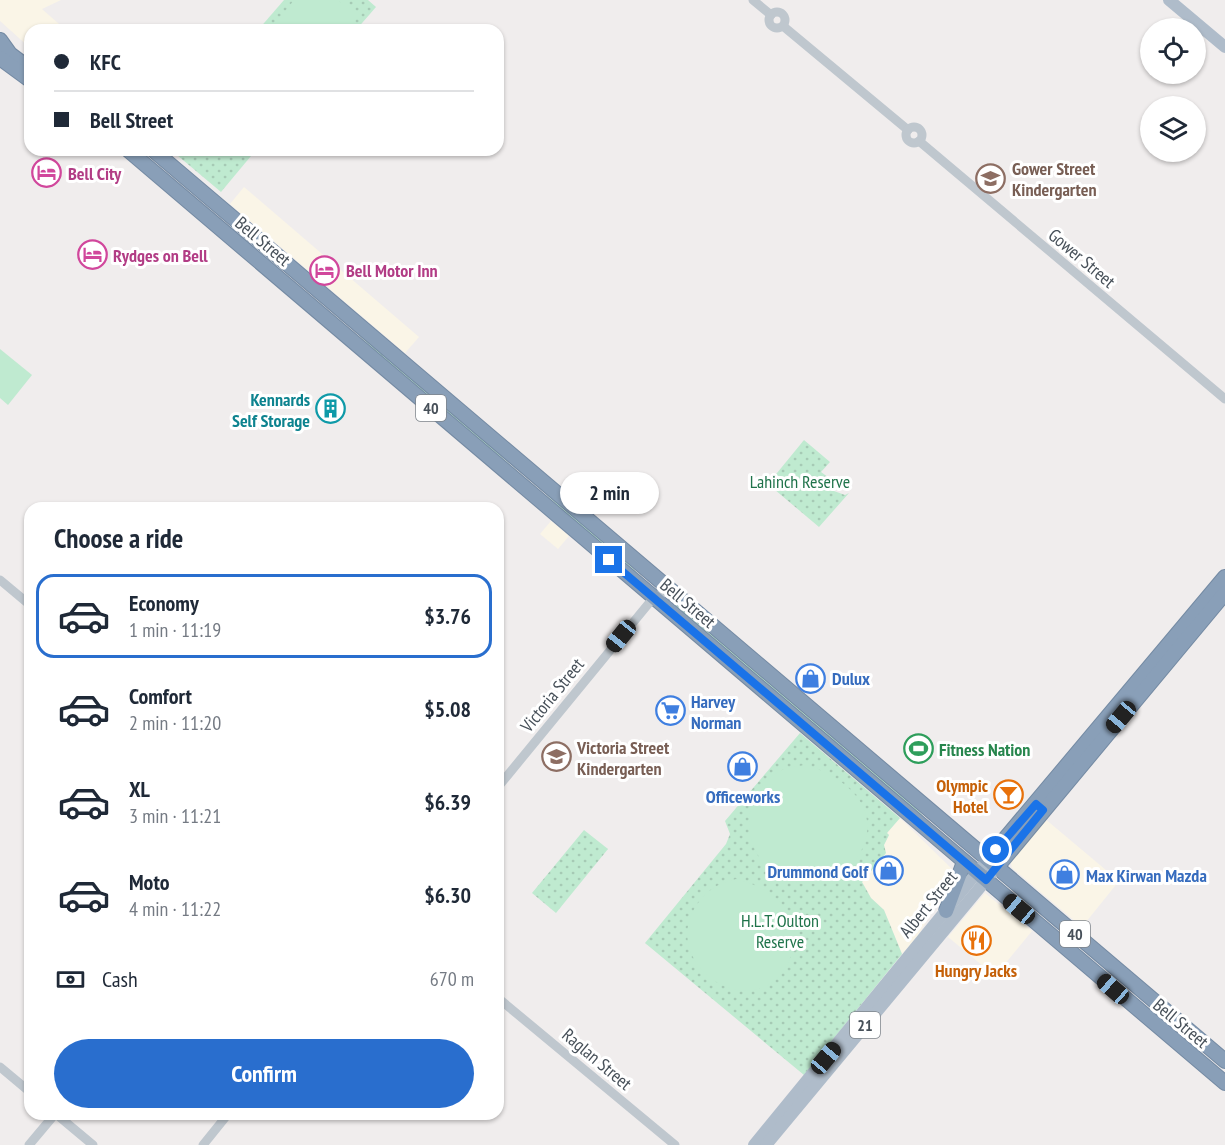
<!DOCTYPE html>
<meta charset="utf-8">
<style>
body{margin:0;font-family:"PT Sans Narrow",sans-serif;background:#f6f6f7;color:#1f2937;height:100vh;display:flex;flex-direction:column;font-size:22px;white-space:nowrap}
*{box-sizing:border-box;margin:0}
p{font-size:20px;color:#747a83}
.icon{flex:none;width:33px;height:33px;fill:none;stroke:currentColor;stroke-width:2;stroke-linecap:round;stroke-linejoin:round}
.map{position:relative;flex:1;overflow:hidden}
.drawer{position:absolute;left:24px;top:502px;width:480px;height:618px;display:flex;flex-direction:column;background:#fff;border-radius:18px;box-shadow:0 2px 4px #0004}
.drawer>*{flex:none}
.top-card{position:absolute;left:24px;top:24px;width:480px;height:132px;border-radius:18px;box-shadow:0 2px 4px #0004;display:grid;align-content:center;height:132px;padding:0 30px;background:#fff}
.fabs{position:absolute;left:1140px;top:18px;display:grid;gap:12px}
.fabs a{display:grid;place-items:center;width:66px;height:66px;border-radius:50%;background:#fff;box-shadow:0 2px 4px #0004;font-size:30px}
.end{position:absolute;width:27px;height:27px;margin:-14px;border:8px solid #1a73e8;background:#fff;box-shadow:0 0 0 3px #fff}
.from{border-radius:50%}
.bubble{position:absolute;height:42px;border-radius:21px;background:#fff;box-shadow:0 2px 4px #0004;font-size:20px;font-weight:700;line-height:42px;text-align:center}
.car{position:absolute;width:18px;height:36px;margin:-18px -9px;border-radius:8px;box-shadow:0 0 4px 2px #0007;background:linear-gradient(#222 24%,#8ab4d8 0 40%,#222 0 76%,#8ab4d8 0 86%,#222 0)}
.top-card b{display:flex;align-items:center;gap:21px;height:57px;font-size:22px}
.top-card b+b{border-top:2px solid #e0e1e3}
.top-card i{width:15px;height:15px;background:#1f2937}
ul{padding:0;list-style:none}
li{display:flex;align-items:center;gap:18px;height:84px;margin:0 12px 9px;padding:0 18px;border:3px solid transparent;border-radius:18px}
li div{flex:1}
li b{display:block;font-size:22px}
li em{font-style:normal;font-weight:700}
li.on{border-color:#296ece}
li>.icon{width:54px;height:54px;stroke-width:1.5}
h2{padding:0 30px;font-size:27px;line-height:72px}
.pay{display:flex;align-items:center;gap:15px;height:66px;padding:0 30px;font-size:22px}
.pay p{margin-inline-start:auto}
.cta{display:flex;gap:12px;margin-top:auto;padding:12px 30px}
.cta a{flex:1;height:69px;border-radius:36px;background:#296ece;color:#fff;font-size:24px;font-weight:700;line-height:69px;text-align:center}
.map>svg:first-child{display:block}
.commercial{fill:#faf5e7}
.grass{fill:url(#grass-tufts)}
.park{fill:url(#park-dots)}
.pitch{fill:#bfead0}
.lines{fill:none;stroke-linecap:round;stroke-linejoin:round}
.highway-casing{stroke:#748aa3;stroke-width:16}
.minor{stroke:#bfc7ce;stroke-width:9}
.major{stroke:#afbcca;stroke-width:12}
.highway{stroke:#899fb8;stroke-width:14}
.route{stroke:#1a73e8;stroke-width:8}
.labels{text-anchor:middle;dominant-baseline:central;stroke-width:6;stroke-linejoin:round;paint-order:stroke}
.shield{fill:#fff;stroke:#7e848b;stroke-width:1.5}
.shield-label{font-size:16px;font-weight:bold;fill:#475059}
.education-label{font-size:18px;font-weight:bold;fill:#785e54;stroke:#fff;text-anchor:start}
.hotel-label{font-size:18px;font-weight:bold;fill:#b23c85;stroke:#fff;text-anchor:start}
.street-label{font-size:18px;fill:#475059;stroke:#fff}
.culture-label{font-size:18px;font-weight:bold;fill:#0d838f;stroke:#fff;text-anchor:end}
.park-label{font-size:18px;fill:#1f734a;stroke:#fff}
.shop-label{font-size:18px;font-weight:bold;fill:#366cbe;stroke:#fff;text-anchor:start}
.leisure-label{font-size:18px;font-weight:bold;fill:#27864d;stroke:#fff;text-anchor:start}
.food-label{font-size:18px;font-weight:bold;fill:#c56008;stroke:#fff;text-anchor:end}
</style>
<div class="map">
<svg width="1225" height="1145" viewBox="0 0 1225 1145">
<defs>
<pattern id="grass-tufts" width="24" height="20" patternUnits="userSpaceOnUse" patternTransform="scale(1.5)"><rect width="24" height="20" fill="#bfead0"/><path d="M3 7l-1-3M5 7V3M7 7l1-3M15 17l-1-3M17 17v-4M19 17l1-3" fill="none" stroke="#a6cab5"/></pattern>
<pattern id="park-dots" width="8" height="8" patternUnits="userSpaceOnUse" patternTransform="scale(1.5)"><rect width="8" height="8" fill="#bfead0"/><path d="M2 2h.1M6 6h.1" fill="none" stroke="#a6cab5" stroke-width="1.8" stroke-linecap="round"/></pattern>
</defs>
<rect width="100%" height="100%" fill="#f0eded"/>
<g class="commercial">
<polygon points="0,0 61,0 42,9 66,30 30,30 30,48 0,21"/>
<polygon points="244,187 419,337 405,353 230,204"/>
<polygon points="551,521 569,536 558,549 540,534"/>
<polygon points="900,818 946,863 952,869 952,878 917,937 902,954 884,910 871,898 862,882 885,853 884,845 889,835 887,833"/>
<polygon points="1044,818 1119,881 1082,927 1012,868 1010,859"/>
<polygon points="985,893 1032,931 995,976 948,937"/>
</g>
<g class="grass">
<polygon points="353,329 473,430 520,474 392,368"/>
<polygon points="533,481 595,532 651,586 571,519"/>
<polygon points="673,600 899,789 925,818 972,860 675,606"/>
</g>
<g class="park">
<polygon points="284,0 368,0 376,7 356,30 258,30"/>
<polygon points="171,150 256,150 221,192"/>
<polygon points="804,440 830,462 821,472 832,480 834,491 845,495 849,493 819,527 768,484"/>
<polygon points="800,733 900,818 887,833 889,835 884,845 886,853 862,882 871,898 884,910 902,954 804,1075 645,943 726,844 730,834 725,821"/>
<polygon points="584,830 608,849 556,913 532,893"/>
</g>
<g class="pitch">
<polygon points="294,0 338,0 357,16 346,30 270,30"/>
<polygon points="0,349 32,375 8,405 0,398"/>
<path d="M806,765C852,779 888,815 854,863C846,874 834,881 820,883C751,895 720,800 784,769C790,766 799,766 806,765Z"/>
<path d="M736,879C780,889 812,925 785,968C750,1025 659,964 696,906C706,890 719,883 736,879Z"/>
</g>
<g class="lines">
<defs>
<g id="highway">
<polyline points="0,40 10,54 30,69"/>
<polyline points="0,58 30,80"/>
<polyline points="128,150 1225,1083"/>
<polyline points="153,150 1225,1061"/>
<polyline points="988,859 1225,577"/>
<polyline points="997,867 1225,593"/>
<polyline points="946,911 964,862"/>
</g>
</defs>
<use href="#highway" class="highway-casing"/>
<g class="minor">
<polyline points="753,0 771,15"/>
<circle cx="777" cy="20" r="8"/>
<polyline points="783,26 908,130"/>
<circle cx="914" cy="135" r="8"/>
<polyline points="919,141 1225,399"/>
<polyline points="0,580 30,605"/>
<polyline points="498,787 654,597 673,589"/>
<polyline points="498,998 675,1145"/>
<polyline points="0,1067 30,1092"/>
<polyline points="56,1114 93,1145"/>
<polyline points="29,1145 55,1114"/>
<polyline points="203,1145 228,1114"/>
</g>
<g class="major">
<polyline points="1169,0 1225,47"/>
<polyline points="754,1145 988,859"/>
<polyline points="766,1145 997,867"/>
</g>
<use href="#highway" class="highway"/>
</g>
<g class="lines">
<polyline class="route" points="609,560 986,880 1043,810 1036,804 996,850"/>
</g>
<defs>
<symbol id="hotel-ring" viewBox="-11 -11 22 22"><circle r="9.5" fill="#fff" stroke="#d1479c" stroke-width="1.5"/><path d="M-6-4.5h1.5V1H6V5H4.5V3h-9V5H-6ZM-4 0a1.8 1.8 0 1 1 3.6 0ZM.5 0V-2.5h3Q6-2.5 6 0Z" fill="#d1479c"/></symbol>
<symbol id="school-ring" viewBox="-11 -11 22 22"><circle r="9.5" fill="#fff" stroke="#8d6e63" stroke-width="1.5"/><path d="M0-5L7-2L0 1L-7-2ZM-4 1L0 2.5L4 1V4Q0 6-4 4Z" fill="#8d6e63"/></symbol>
<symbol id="building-ring" viewBox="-11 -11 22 22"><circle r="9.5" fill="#fff" stroke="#0f9aa8" stroke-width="1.5"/><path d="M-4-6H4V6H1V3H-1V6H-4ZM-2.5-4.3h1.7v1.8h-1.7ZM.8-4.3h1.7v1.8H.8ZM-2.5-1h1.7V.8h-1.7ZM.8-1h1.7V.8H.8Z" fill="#0f9aa8"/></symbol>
<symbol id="shop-ring" viewBox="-11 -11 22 22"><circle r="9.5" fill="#fff" stroke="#3f7fe0" stroke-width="1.5"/><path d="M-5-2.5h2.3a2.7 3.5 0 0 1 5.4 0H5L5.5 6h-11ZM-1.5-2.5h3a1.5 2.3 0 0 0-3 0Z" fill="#3f7fe0"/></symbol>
<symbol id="supermarket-ring" viewBox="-11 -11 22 22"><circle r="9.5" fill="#fff" stroke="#3f7fe0" stroke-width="1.5"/><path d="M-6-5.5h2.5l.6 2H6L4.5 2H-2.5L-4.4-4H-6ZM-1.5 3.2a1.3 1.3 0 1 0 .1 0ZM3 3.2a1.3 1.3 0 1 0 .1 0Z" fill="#3f7fe0"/></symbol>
<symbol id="stadium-ring" viewBox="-11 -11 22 22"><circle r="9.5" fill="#fff" stroke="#2e9e5b" stroke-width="1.5"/><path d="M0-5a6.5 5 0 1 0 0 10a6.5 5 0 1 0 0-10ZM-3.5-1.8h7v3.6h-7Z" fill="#2e9e5b"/></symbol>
<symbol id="bar-ring" viewBox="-11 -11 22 22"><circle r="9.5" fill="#fff" stroke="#e8710a" stroke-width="1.5"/><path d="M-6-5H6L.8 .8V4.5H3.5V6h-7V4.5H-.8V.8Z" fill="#e8710a"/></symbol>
<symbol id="restaurant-ring" viewBox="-11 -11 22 22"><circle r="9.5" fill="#fff" stroke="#e8710a" stroke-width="1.5"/><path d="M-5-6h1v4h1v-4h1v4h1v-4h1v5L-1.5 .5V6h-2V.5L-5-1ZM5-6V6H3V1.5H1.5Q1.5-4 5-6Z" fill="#e8710a"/></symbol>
</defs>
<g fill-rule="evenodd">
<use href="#hotel-ring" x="30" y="156" width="33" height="33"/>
<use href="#school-ring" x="974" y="162" width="33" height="33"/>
<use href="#hotel-ring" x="76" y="238" width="33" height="33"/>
<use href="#hotel-ring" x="308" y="254" width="33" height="33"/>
<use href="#building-ring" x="314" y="392" width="33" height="33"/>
<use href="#shop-ring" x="794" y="662" width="33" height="33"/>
<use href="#supermarket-ring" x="654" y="694" width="33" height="33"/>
<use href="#stadium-ring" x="902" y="732" width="33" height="33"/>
<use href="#school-ring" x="540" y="740" width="33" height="33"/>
<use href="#shop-ring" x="726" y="750" width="33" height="33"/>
<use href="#bar-ring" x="992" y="778" width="33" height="33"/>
<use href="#shop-ring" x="872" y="854" width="33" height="33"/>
<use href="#shop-ring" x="1048" y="858" width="33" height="33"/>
<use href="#restaurant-ring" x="960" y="924" width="33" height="33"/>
</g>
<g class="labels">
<g class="shield">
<rect x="416" y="395" width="30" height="26" rx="4.5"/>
<rect x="1060" y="921" width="30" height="26" rx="4.5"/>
<rect x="850" y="1012" width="30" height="26" rx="4.5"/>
</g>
<g class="shield-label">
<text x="431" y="408">40</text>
<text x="1075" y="934">40</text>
<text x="865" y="1025">21</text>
</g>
<g class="education-label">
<text x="1012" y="168">Gower Street<tspan x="1012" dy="21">Kindergarten</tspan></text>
<text x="577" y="747">Victoria Street<tspan x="577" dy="21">Kindergarten</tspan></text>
</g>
<g class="hotel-label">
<text x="68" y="173">Bell City</text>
<text x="113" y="255">Rydges on Bell</text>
<text x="346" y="270">Bell Motor Inn</text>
</g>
<g class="street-label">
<text transform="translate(263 241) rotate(40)">Bell Street</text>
<text transform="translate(1082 258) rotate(40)">Gower Street</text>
<text transform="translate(688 603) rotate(40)">Bell Street</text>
<text transform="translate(552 695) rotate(-51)">Victoria Street</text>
<text transform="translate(928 904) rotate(-51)">Albert Street</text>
<text transform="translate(1181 1023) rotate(40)">Bell Street</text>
<text transform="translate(597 1059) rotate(40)">Raglan Street</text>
</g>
<g class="culture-label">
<text x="310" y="399">Kennards<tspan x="310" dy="21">Self Storage</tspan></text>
</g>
<g class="park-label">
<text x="800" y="481">Lahinch Reserve</text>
<text x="780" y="920">H.L.T. Oulton<tspan x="780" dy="21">Reserve</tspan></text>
</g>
<g class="shop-label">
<text x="832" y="678">Dulux</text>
<text x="691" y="701">Harvey<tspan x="691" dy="21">Norman</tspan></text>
<text x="743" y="796" text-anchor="middle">Officeworks</text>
<text x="868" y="871" text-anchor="end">Drummond Golf</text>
<text x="1086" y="875">Max Kirwan Mazda</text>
</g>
<g class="leisure-label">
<text x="939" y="749">Fitness Nation</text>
</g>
<g class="food-label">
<text x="988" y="785">Olympic<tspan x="988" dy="21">Hotel</tspan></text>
<text x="976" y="970" text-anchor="middle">Hungry Jacks</text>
</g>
</g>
</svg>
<div class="fabs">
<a><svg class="icon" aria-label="locate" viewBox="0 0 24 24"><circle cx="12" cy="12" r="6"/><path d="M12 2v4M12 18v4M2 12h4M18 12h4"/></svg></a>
<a><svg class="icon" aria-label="layers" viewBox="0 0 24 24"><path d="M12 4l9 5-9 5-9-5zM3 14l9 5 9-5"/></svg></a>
</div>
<i class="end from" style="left:996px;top:850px"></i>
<i class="end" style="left:609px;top:560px"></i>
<div class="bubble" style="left:560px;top:472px;width:99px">2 min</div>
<i class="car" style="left:621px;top:636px;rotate:219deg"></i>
<i class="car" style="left:1121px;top:717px;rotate:220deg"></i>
<i class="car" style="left:1019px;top:909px;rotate:310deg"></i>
<i class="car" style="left:1113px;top:989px;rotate:311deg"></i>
<i class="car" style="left:826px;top:1058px;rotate:40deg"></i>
<div class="top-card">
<b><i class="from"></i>KFC</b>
<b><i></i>Bell Street</b>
</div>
<section class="drawer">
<h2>Choose a ride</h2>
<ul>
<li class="on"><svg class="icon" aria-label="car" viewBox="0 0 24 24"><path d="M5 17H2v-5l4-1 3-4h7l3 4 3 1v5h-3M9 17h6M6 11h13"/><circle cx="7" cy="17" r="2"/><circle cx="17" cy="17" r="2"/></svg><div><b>Economy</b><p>1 min · 11:19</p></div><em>$3.76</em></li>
<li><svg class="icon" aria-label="car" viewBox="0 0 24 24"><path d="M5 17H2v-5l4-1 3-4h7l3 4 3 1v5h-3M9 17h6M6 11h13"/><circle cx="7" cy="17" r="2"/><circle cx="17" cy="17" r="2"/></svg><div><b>Comfort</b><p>2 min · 11:20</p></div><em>$5.08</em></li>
<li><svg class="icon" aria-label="car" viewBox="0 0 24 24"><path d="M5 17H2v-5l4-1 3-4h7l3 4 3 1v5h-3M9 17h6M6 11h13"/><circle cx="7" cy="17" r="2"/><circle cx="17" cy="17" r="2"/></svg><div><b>XL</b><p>3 min · 11:21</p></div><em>$6.39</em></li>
<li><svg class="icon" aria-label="car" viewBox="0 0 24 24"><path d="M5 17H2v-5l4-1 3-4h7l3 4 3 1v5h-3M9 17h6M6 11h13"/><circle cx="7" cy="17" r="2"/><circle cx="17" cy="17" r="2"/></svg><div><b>Moto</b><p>4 min · 11:22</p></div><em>$6.30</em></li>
</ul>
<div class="pay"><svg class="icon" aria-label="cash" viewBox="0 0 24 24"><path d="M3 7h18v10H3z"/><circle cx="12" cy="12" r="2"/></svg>Cash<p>670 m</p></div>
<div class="cta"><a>Confirm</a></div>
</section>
</div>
